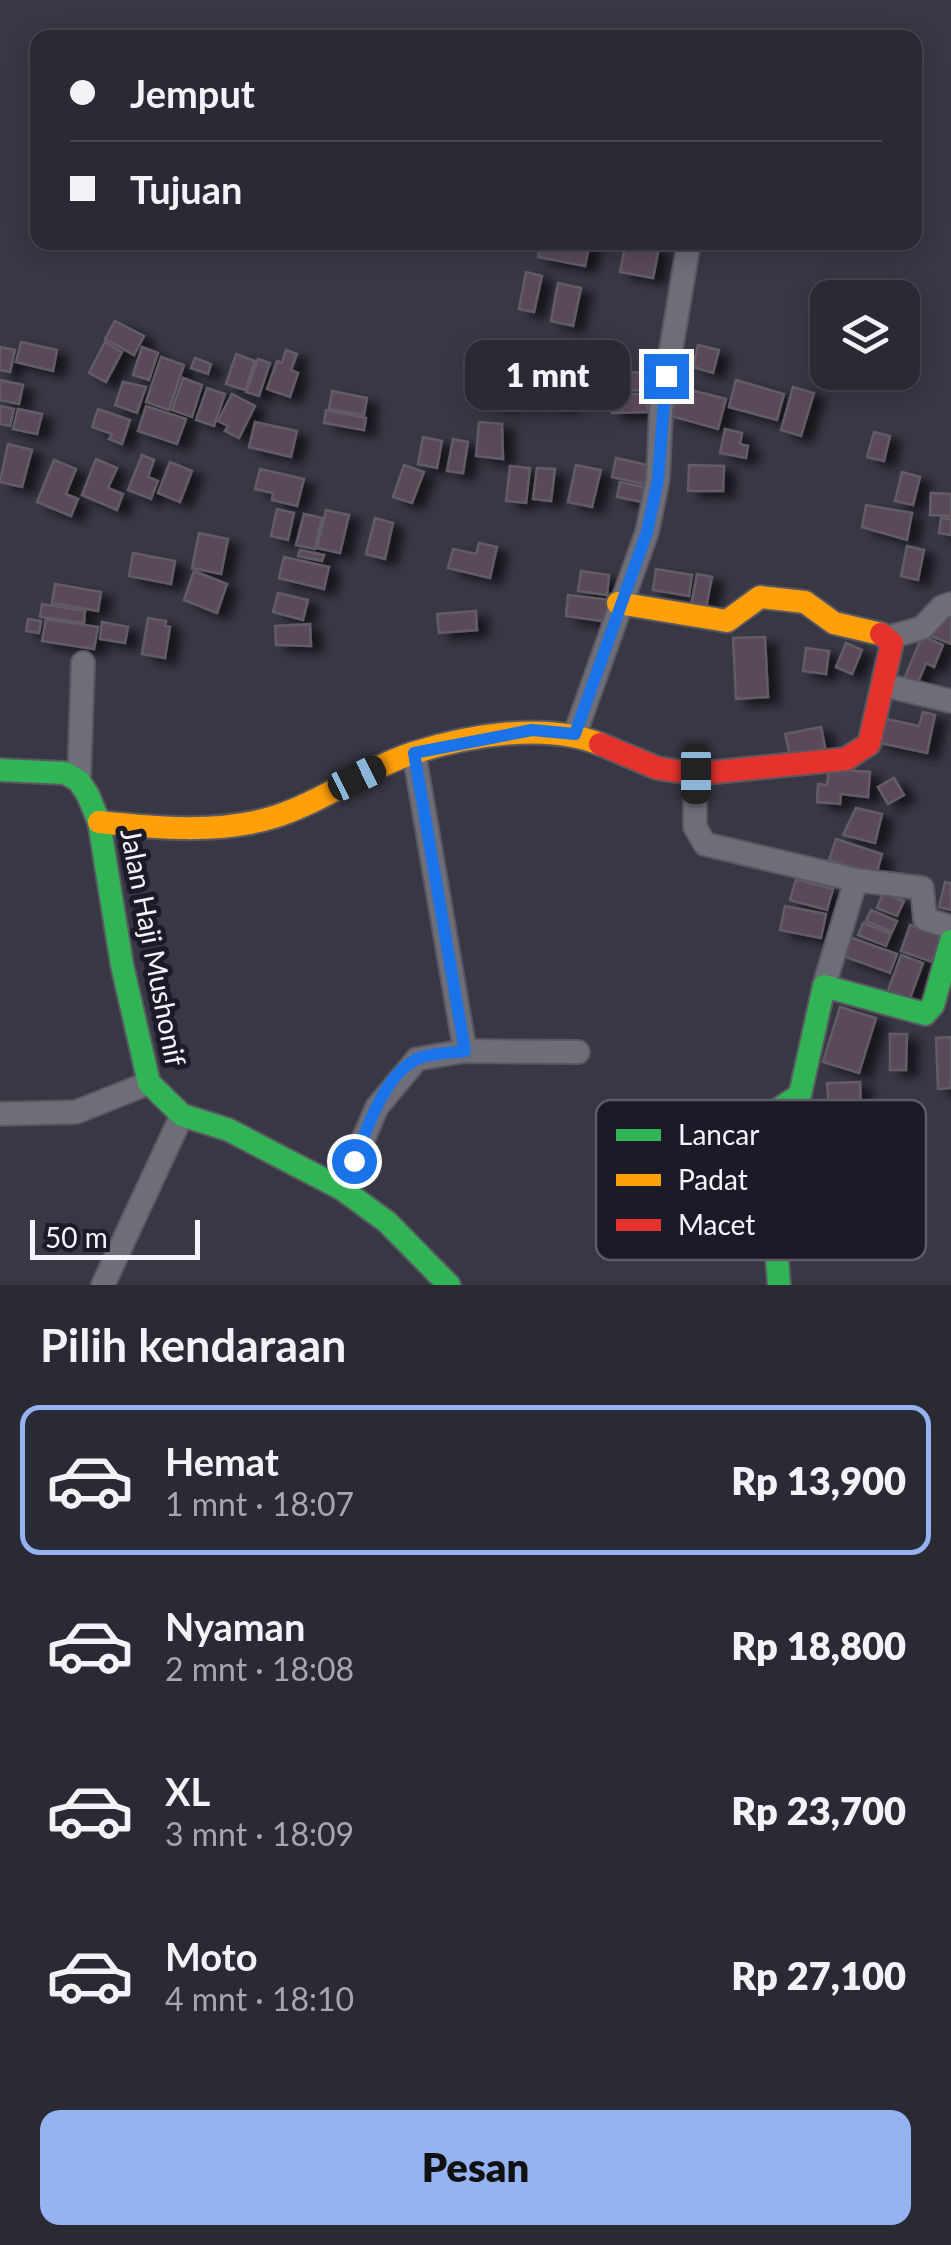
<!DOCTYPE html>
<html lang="id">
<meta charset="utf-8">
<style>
body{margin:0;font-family:Lato,sans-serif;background:#363640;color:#f1f3f6;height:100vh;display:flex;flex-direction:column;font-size:38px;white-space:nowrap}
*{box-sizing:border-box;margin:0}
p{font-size:32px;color:#a5a7ac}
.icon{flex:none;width:55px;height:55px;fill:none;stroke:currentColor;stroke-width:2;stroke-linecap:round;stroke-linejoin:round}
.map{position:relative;height:1285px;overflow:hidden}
.panel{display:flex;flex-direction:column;background:#2a2a34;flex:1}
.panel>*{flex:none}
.guide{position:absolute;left:30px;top:30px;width:892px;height:220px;border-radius:20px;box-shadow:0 5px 25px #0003,0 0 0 2px #46464f;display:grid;align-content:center;height:220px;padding:0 40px;background:#2a2a34}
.tools{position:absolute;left:810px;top:280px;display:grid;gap:20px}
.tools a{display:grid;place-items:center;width:110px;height:110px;border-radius:20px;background:#2a2a34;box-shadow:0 5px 25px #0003,0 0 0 2px #46464f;font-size:50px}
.scale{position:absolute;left:30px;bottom:25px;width:170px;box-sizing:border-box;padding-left:10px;border:5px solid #f4f4fe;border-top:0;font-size:28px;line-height:35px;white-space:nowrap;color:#f4f4fe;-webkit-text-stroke:8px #1b1b27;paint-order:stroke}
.end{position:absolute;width:45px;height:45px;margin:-22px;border:12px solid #1a73e8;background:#fff;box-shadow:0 0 0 5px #fff}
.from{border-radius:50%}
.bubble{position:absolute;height:70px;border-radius:20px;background:#2a2a34;box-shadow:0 5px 25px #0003,0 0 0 2px #46464f;font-size:32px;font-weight:800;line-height:70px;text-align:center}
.car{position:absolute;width:30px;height:60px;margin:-30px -15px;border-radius:12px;box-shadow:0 0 8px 2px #0007;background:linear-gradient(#222 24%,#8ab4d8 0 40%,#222 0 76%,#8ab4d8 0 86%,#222 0)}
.guide b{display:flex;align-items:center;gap:35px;height:95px;font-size:38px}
.guide b+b{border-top:2px solid #46464f}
.guide i{width:25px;height:25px;background:#f1f3f6}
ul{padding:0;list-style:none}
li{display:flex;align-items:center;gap:30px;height:150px;margin:0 20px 15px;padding:0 20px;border:5px solid transparent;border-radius:20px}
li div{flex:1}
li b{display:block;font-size:38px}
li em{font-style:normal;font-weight:800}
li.active{border-color:#95b2f1}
li>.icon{width:90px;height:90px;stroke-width:1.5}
h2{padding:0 40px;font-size:45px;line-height:120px}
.button{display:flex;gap:20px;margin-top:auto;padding:20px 40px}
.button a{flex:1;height:115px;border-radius:20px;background:#95b2f1;color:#111;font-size:40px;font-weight:800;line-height:115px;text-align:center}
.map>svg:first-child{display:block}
.building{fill:#5a4a59;stroke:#625c64;stroke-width:2.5;filter:url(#shadow)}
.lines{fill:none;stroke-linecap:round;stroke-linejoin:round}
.street-casing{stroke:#585762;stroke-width:26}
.fast-casing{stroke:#585762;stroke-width:26}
.slow-casing{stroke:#585762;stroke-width:26}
.jam-casing{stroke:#585762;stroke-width:26}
.street{stroke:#6e6e79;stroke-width:22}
.fast{stroke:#30b455;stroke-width:22}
.slow{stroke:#ff9f0a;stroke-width:22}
.jam{stroke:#e5322d;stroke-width:22}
.route{stroke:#1a73e8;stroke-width:12}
.labels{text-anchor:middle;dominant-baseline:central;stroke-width:10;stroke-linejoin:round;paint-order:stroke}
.street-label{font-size:28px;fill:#f4f4fe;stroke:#1b1b27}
.key{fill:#1b1b27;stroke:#5c5c68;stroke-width:2.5}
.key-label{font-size:28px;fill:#f4f4fe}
</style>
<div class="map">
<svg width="951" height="1285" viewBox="0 0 951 1285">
<defs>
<filter id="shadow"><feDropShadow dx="11" dy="6" stdDeviation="5" flood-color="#0009"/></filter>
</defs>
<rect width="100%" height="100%" fill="#383845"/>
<g class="building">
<polygon points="541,242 590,242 585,266 538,257"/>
<polygon points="626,242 659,248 653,278 620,272"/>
<polygon points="526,272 542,276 534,312 519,309"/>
<polygon points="558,283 581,288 573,326 551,321"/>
<polygon points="115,321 144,336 134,355 105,339"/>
<polygon points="21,342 57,350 53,371 16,362"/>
<polygon points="105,342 122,352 106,382 89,373"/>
<polygon points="492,344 514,347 509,381 487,379"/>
<polygon points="698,345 719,350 713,373 693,367"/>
<polygon points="0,347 15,350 10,372 0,370"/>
<polygon points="142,347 158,353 149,380 133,375"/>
<polygon points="286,350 297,354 291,370 298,373 290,397 267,389 277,361 282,363"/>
<polygon points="527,351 539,352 533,405 511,402 516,363 525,365"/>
<polygon points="236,354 255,361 245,390 226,384"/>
<polygon points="161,357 184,365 169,410 146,402"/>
<polygon points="195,358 211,364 208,374 191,368"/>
<polygon points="258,359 270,363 259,396 246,392"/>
<polygon points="548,371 571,374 567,406 540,403"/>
<polygon points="648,372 649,390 608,391 607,373"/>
<polygon points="183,378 202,385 192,417 172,410"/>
<polygon points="0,380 23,385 19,404 0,400"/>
<polygon points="736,380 784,394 777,420 729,407"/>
<polygon points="123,382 146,387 137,413 115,405"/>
<polygon points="487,382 509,384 507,406 485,403"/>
<polygon points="679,387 726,399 718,429 671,416"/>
<polygon points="793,387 814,393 801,436 781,430"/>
<polygon points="207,388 225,394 214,426 196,420"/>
<polygon points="332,391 367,398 364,415 329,409"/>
<polygon points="232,394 255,406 239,438 225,431 228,426 218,421"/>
<polygon points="612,394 648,394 648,412 612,413"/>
<polygon points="0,406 14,409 10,426 0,424"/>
<polygon points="146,406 186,419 177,444 138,431"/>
<polygon points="18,409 42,414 37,434 13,429"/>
<polygon points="98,409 130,420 122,444 109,439 112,434 92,427"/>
<polygon points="326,410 366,418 364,430 324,423"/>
<polygon points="255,422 297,431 291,457 249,447"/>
<polygon points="479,422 502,424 503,459 476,456"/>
<polygon points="725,429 742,433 740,444 748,446 746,458 720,453"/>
<polygon points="874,432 890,436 884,461 867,457"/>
<polygon points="423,437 442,441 437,468 418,464"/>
<polygon points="453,439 468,442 463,473 447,471"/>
<polygon points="8,444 32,450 22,487 0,482"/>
<polygon points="142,455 154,460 148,477 158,481 151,499 128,490"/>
<polygon points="616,458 652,466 649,485 612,477"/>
<polygon points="96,459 117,468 108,488 123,494 117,510 82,495"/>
<polygon points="54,460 76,469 66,494 78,499 71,516 37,502"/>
<polygon points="170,462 192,471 180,502 158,493"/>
<polygon points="404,465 424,472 412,503 393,497"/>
<polygon points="576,465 601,470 592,507 568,502"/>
<polygon points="689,465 724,466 723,491 688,491"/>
<polygon points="510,466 530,468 526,503 506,501"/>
<polygon points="537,468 555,469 551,501 533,499"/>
<polygon points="260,469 304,479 297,506 272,500 273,493 255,489"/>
<polygon points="902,472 920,477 913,505 895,501"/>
<polygon points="620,482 645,487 642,502 617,497"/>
<polygon points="931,493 951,494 951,516 930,515"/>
<polygon points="866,505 912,513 907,540 862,527"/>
<polygon points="277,509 294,513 288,540 271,536"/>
<polygon points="326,510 349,515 340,553 317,548"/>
<polygon points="304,514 322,518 315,549 296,545"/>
<polygon points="375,518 393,523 385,559 366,554"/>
<polygon points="941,518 951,519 951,535 939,533"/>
<polygon points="199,533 228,539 221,574 192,568"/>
<polygon points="479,543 497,547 490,578 448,568 453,549 476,554"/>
<polygon points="907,546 924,550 918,580 901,576"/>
<polygon points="300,550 324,555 322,561 298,556"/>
<polygon points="133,553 175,561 171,584 129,576"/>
<polygon points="284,557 329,567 324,589 279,578"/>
<polygon points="656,569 692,575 689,596 653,590"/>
<polygon points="194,571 227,584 217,613 184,600"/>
<polygon points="581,571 609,575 607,595 578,591"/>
<polygon points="697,574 712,577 706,608 691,605"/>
<polygon points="55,584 101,592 98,611 52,603"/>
<polygon points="278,593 308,600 303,620 273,612"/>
<polygon points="568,595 611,600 609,622 566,616"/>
<polygon points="42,604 85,611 84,623 40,617"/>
<polygon points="476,611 477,630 439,633 437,614"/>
<polygon points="947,613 951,614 951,644 931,636 937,619 944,622"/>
<polygon points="148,618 166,621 165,626 170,627 165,658 142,654"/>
<polygon points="28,619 41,621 39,633 26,631"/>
<polygon points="46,619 98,627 94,649 42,641"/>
<polygon points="102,622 128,627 125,643 100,639"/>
<polygon points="310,624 311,646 276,645 275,626"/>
<polygon points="922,636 943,645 934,667 926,663 916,687 903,682"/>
<polygon points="765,637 768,697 736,699 733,638"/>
<polygon points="846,643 862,650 852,674 836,667"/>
<polygon points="806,648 829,651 826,674 803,671"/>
<polygon points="923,712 935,715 927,753 876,742 882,718 919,726"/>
<polygon points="821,727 826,752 791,760 785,734"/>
<polygon points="829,769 870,772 868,797 841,794 840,804 817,802 818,784 827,785"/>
<polygon points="894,778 904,795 888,804 878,787"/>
<polygon points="856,808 882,814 875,843 843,835"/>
<polygon points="836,839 882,854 876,875 829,860"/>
<polygon points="796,879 833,889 827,910 790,900"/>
<polygon points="945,882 951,883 951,910 939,907"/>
<polygon points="883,893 904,901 897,916 877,908"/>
<polygon points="785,906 826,914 821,938 780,930"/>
<polygon points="871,910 897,921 892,932 866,921"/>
<polygon points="863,923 891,934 886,946 858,935"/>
<polygon points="910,925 941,936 932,962 901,951"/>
<polygon points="849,937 897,954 890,973 843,956"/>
<polygon points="901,955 923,963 908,1004 886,996"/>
<polygon points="840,1007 876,1018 859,1073 823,1062"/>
<polygon points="890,1034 907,1034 906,1070 890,1070"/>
<polygon points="951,1037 951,1088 938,1089 936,1038"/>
<polygon points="860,1082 861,1106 829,1108 827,1083"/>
</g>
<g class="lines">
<defs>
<g id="street">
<polyline points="890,637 922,628 942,607 951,604"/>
<polyline points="884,685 951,701"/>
<polyline points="575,734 647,532 658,479 661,409 689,242"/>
<polyline points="414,753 465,1051"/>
<polyline points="695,774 695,827 705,844 856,880 922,888 925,919 951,927"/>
<polyline points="79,781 83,663"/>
<polyline points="824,986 856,880"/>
<polyline points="0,1114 76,1112 149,1083"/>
<polyline points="342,1189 377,1107 417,1059 465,1051 578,1052"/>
<polyline points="103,1285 182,1115"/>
</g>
<g id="fast">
<polyline points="0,770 65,773 79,781 88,795 99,822 122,965 149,1083 182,1115 229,1130 342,1189 387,1222 449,1285"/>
<polyline points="779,1285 769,1148 779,1109 800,1095 824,986 925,1014 933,1005 951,941"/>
</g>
<g id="slow">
<polyline points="618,603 727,621 760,597 805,602 834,623 881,634"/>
<path d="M99,822C156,828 218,834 274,817C322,802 365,769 413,753C469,735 546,722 600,744"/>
</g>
<polyline id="jam" points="600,744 657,768 695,774 846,759 869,744 892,643 881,634"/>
</defs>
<use href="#street" class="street-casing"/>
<use href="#fast" class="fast-casing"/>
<use href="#slow" class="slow-casing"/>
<use href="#jam" class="jam-casing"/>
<use href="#street" class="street"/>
<use href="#fast" class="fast"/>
<use href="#slow" class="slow"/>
<use href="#jam" class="jam"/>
</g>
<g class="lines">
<path class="route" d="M354,1161C367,1130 383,1076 417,1059C430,1053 451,1053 465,1051L414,753L532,730L575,734L647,532L658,480L666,376"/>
</g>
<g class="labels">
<g class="street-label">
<text transform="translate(154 947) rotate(79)">Jalan Haji Mushonif</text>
</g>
</g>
<rect x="596" y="1100" width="330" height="160" rx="15" class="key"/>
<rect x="616" y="1129" width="45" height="12" fill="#30b455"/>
<rect x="616" y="1174" width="45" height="12" fill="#ff9f0a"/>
<rect x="616" y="1219" width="45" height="12" fill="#e5322d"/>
<g class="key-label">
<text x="678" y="1145">Lancar</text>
<text x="678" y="1190">Padat</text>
<text x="678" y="1235">Macet</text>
</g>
</svg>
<div class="tools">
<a><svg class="icon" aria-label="layers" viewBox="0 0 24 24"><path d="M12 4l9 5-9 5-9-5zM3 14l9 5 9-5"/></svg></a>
</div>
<div class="scale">50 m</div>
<i class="end from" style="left:354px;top:1161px"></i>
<i class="end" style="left:666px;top:376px"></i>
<div class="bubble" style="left:465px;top:340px;width:165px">1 mnt</div>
<i class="car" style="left:696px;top:774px;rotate:180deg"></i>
<i class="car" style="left:357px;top:778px;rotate:64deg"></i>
<div class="guide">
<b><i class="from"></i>Jemput</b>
<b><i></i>Tujuan</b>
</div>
</div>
<section class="panel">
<h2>Pilih kendaraan</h2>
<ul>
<li class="active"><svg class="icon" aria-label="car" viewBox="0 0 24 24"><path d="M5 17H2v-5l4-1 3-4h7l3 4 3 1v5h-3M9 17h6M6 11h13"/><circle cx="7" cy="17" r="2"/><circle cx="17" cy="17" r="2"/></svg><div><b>Hemat</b><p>1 mnt · 18:07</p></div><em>Rp 13,900</em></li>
<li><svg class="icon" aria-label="car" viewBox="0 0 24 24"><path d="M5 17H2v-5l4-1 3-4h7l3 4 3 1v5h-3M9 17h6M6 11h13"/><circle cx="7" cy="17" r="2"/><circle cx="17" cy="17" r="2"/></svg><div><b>Nyaman</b><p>2 mnt · 18:08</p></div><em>Rp 18,800</em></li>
<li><svg class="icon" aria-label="car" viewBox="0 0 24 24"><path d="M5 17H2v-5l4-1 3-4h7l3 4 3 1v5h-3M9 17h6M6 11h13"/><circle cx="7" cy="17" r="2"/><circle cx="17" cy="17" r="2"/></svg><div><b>XL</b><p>3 mnt · 18:09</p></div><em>Rp 23,700</em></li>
<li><svg class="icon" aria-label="car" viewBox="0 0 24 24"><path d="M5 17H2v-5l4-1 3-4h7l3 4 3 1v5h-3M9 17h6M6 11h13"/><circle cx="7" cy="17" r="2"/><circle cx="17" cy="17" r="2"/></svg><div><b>Moto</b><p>4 mnt · 18:10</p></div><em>Rp 27,100</em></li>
</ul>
<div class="button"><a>Pesan</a></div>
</section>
